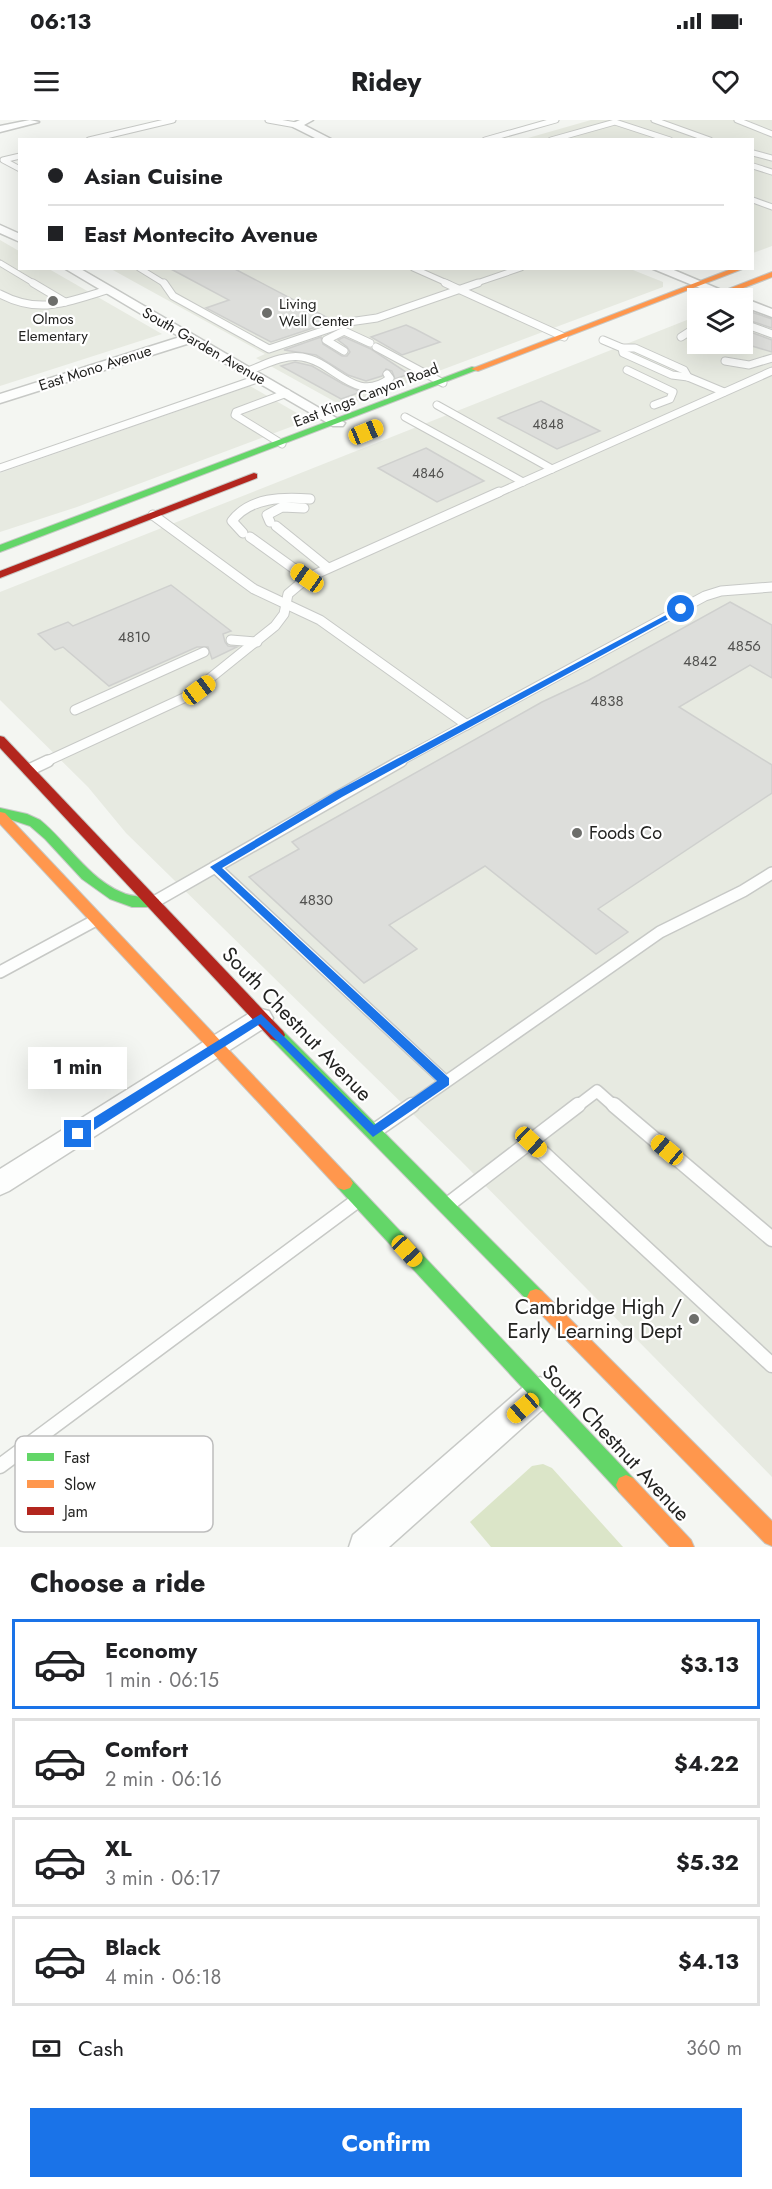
<!DOCTYPE html>
<meta charset="utf-8">
<style>
body{margin:0;font-family:Jost,sans-serif;background:#f6f6f6;color:#202124;height:100vh;display:flex;flex-direction:column;font-size:22px;white-space:nowrap}
*{box-sizing:border-box;margin:0}
p{font-size:20px;color:#757577}
.icon{flex:none;width:33px;height:33px;fill:none;stroke:currentColor;stroke-width:2;stroke-linecap:round;stroke-linejoin:round}
.map{position:relative;height:1427px;overflow:hidden}
.details{display:flex;flex-direction:column;background:#fff;flex:1}
.details>*{flex:none}
.top-card{position:absolute;left:18px;top:18px;width:736px;height:132px;border-radius:0px;box-shadow:0 6px 24px #0002;display:grid;align-content:center;height:132px;padding:0 30px;background:#fff}
.tools{position:absolute;left:687px;top:168px;display:grid;gap:12px}
.tools a{display:grid;place-items:center;width:66px;height:66px;border-radius:0px;background:#fff;box-shadow:0 6px 24px #0002;font-size:30px}
.end{position:absolute;width:27px;height:27px;margin:-14px;border:8px solid #1a73e8;background:#fff;box-shadow:0 0 0 3px #fff}
.from{border-radius:50%}
.bubble{position:absolute;height:42px;border-radius:0px;background:#fff;box-shadow:0 6px 24px #0002;font-size:20px;font-weight:700;line-height:42px;text-align:center}
.car{position:absolute;width:18px;height:36px;margin:-18px -9px;border-radius:8px;box-shadow:0 0 4px 2px #0007;background:linear-gradient(#f5c518 24%,#345 0 40%,#f5c518 0 76%,#345 0 86%,#f5c518 0)}
.top-card b{display:flex;align-items:center;gap:21px;height:57px;font-size:22px}
.top-card b+b{border-top:2px solid #e0e0e0}
.top-card i{width:15px;height:15px;background:#202124}
ul{padding:0;list-style:none}
li{display:flex;align-items:center;gap:18px;height:90px;margin:0 12px 9px;padding:0 18px;border:3px solid #e0e0e0;border-radius:0px}
li div{flex:1}
li b{display:block;font-size:22px}
li em{font-style:normal;font-weight:700}
li.on{border-color:#1a73e8}
li>.icon{width:54px;height:54px;stroke-width:1.5}
h2{padding:0 30px;font-size:27px;line-height:72px}
.pay{display:flex;align-items:center;gap:15px;height:66px;padding:0 30px;font-size:22px}
.pay p{margin-inline-start:auto}
.cta{display:flex;gap:12px;margin-top:auto;padding:12px 30px}
.cta a{flex:1;height:69px;border-radius:0px;background:#1a73e8;color:#fff;font-size:24px;font-weight:700;line-height:69px;text-align:center}
.status{display:flex;justify-content:space-between;align-items:center;height:42px;padding:0 30px;background:#fff;direction:ltr}
.status svg{height:16px;fill:currentColor}
header{display:flex;justify-content:space-between;align-items:center;height:78px;padding:0 30px;background:#fff;font-size:27px;font-weight:700}
.map>svg:first-child{display:block}
.built{fill:#e7eae1}
.green{fill:#dbe5c8}
.building{fill:#dddedb;stroke:#cfd0ce;stroke-width:1.5}
.lines{fill:none;stroke-linecap:round;stroke-linejoin:round}
.lane-far4-casing{stroke:#c7c9c6;stroke-width:7}
.lane-far3-casing{stroke:#c7c9c6;stroke-width:9}
.lane-far2-casing{stroke:#c7c9c6;stroke-width:11}
.lane-far1-casing{stroke:#c7c9c6;stroke-width:14}
.lane-casing{stroke:#c7c9c6;stroke-width:17}
.street-casing{stroke:#c7c9c6;stroke-width:3}
.fast-casing{stroke:#c7c9c6;stroke-width:2}
.slow-casing{stroke:#c7c9c6;stroke-width:2}
.jam-casing{stroke:#c7c9c6;stroke-width:2}
.lane-far4{stroke:#fdfefd;stroke-width:5}
.lane-far3{stroke:#fdfefd;stroke-width:7}
.lane-far2{stroke:#fdfefd;stroke-width:9}
.lane-far1{stroke:#fdfefd;stroke-width:11}
.lane{stroke:#fdfefd;stroke-width:14}
.street{fill:#fdfefd;fill-rule:evenodd}
.fast{fill:#63d668;fill-rule:evenodd}
.slow{fill:#ff974d;fill-rule:evenodd}
.jam{fill:#b3261e;fill-rule:evenodd}
.route{fill:#1a73e8}
.poi-dot{fill:#6d6e6b;stroke:#fff;stroke-width:2}
.labels{text-anchor:middle;dominant-baseline:central;stroke-width:4.5;stroke-linejoin:round;paint-order:stroke}
.far-number-label{font-size:14px;fill:#525250}
.far-poi-label{font-size:15px;fill:#242422;stroke:#fff;text-anchor:start}
.far-street-label{font-size:15px;fill:#242422;stroke:#fff}
.number-label{font-size:15px;fill:#525250}
.poi-label{font-size:18px;fill:#242422;stroke:#fff;text-anchor:start}
.near-street-label{font-size:21px;fill:#242422;stroke:#fff}
.near-poi-label{font-size:21px;fill:#242422;stroke:#fff;text-anchor:end}
.key{fill:#fff;stroke:#bdbdbd;stroke-width:1.5}
.key-label{font-size:16px;fill:#242422}
</style>
<div class="status"><b>06:13</b><svg viewBox="0 0 49 12"><path d="M0 12V9h3v3zM5 12V6h3v6zM10 12V3h3v9zM15 12V0h3v12zM26 1h20v11H26zM47 4h2v5h-2z"/></svg></div>
<header><svg class="icon" aria-label="menu" viewBox="0 0 24 24"><path d="M4 6h16M4 12h16M4 18h16"/></svg>Ridey<svg class="icon" aria-label="heart" viewBox="0 0 24 24"><path d="M12 20l-8-8c-3-5 5-10 8-4 3-6 11-1 8 4z"/></svg></header>
<div class="map">
<svg width="772" height="1427" viewBox="0 0 772 1427">
<rect width="100%" height="100%" fill="#f4f6f2"/>
<g class="built">
<polygon points="591,0 772,0 772,126 753,133 753,20 521,20"/>
<polygon points="0,120 19,131 20,148 49,149 162,214 0,266"/>
<polygon points="628,148 663,162 663,167 348,285 339,284 256,238 265,234 111,149"/>
<polygon points="697,196 698,224 742,224 743,196 772,208 772,1357 460,1040 126,713 88,667 0,580 0,472"/>
<polygon points="250,266 309,300 77,387 0,412 0,353"/>
</g>
<polygon class="green" points="543,1344 552,1348 623,1427 491,1427 470,1402 532,1346"/>
<g class="building">
<polygon points="169,148 233,148 334,201 271,222 206,188 229,180"/>
<polygon points="742,189 772,199 772,208 742,198"/>
<polygon points="406,205 415,209 440,222 402,235 371,217"/>
<polygon points="742,209 772,220 772,232 742,223"/>
<polygon points="321,217 323,224 342,236 347,236 350,232 347,227 338,220 344,217 371,229 409,254 395,259 392,251 386,249 382,256 366,261 348,255 316,235 284,230"/>
<polygon points="295,242 312,246 343,264 361,272 341,279 281,246"/>
<polygon points="541,281 600,311 557,329 498,298"/>
<polygon points="426,328 484,361 437,382 378,348"/>
<polygon points="171,465 231,511 223,514 225,522 228,526 237,527 212,539 208,527 197,527 109,566 63,527 55,530 38,514 68,502 73,506"/>
<polygon points="730,482 772,505 772,558 750,545 679,587 772,645 772,673 598,789 628,812 596,834 485,746 389,805 417,829 364,863 249,757 299,729 292,722 542,582 589,560"/>
</g>
<g class="lines">
<defs>
<g id="lane-far4">
<polyline points="268,0 296,5"/>
<polyline points="654,0 710,20"/>
<polyline points="737,0 772,14"/>
<polyline points="89,20 173,0"/>
<polyline points="485,20 556,0"/>
<polyline points="551,20 615,2 670,20"/>
<polyline points="753,33 772,38"/>
<polyline points="20,36 3,40 20,49"/>
<polyline points="753,46 772,52"/>
<polyline points="753,80 772,87"/>
<polyline points="0,143 35,164"/>
<polyline points="139,148 165,164"/>
<polyline points="413,148 449,164"/>
<polyline points="474,164 521,148"/>
</g>
<g id="lane-far3">
<polyline points="33,163 65,182"/>
<polyline points="164,163 173,176 269,229 349,202 377,198 478,163"/>
<polyline points="445,163 564,217"/>
<path d="M0,174C40,195 67,182 107,170"/>
<polyline points="742,203 772,214"/>
<polyline points="681,217 698,206"/>
<polyline points="603,220 622,228 635,228 684,250 688,257"/>
<polyline points="376,227 443,263"/>
<polyline points="622,228 623,233 672,255 688,257 724,272"/>
<polyline points="344,231 326,220 344,211 370,223"/>
<polyline points="725,241 749,245 772,238"/>
<polyline points="627,250 673,272 670,279 654,285"/>
<path d="M248,251C264,245 284,234 302,237C335,242 355,285 390,258L387,254"/>
<polyline points="437,285 552,349"/>
<polyline points="405,297 523,362"/>
<polyline points="282,324 235,295 236,292 287,273"/>
<polyline points="0,348 260,258"/>
<polyline points="496,374 772,251"/>
</g>
<g id="lane-far2">
<polyline points="153,395 254,469 320,500 467,605"/>
<polyline points="270,402 267,395 282,387 304,388"/>
<polyline points="276,406 328,448"/>
<path d="M243,413L232,401C250,377 283,377 310,379"/>
<polyline points="250,417 307,458"/>
<polyline points="231,520 257,522"/>
<polyline points="75,590 204,532"/>
<polyline points="45,642 188,576 275,506 284,494 288,474 307,458 499,372"/>
<polyline points="398,642 705,476 721,471 772,467"/>
</g>
<g id="lane-far1">
<polyline points="29,650 48,641"/>
<polyline points="215,747 445,961"/>
<polyline points="154,782 401,641"/>
<polyline points="0,852 96,800"/>
<polyline points="410,987 660,812 743,771 772,753"/>
<polyline points="576,987 597,971 615,987"/>
</g>
<g id="lane">
<polyline points="614,985 772,1119"/>
<polyline points="376,1010 412,985"/>
<polyline points="531,1022 772,1245"/>
<polyline points="450,1083 578,985"/>
<polyline points="0,1346 354,1083"/>
</g>
<g id="street">
<polygon points="30,0 39,2 0,12 0,6"/>
<polygon points="300,0 313,0 304,5 333,20 319,20 293,7 293,3"/>
<polygon points="0,105 20,114 20,122 0,113"/>
<polygon points="64,148 79,148 345,303 343,306 333,306 190,223 0,283 0,274 180,217"/>
<polygon points="651,148 669,148 740,178 724,178"/>
<polygon points="741,178 746,179 772,189 772,197 742,186"/>
<polygon points="261,889 269,891 273,898 269,905 9,1071 0,1075 0,1049 253,891"/>
<polygon points="540,1257 551,1262 555,1272 551,1282 389,1427 349,1427 353,1415 529,1262"/>
</g>
<g id="fast">
<polygon points="472,247 479,249 0,432 0,425"/>
<path d="M0,688L27,694L40,700C67,722 88,758 121,772C133,778 146,776 158,779L160,783L158,787H132L110,779L82,759L45,719L30,706L0,696Z"/>
<polygon points="277,909 283,911 542,1171 545,1177 542,1183 536,1185 530,1183 271,919 269,915 271,911"/>
<polygon points="344,1056 350,1058 633,1358 636,1365 633,1372 626,1375 619,1372 338,1068 335,1063 338,1058"/>
</g>
<g id="slow">
<polygon points="734,148 745,148 478,251 471,249"/>
<polygon points="772,152 772,157 725,175 718,173"/>
<polygon points="0,692 5,693 350,1058 353,1063 350,1068 344,1070 338,1068 0,704"/>
<polygon points="536,1169 542,1171 772,1401 772,1426 765,1423 530,1183 527,1177 530,1171"/>
<polygon points="626,1355 633,1358 691,1420 694,1427 670,1427 619,1372 616,1365 619,1358"/>
</g>
<g id="jam">
<polygon points="254,353 257,354 257,358 0,458 0,451"/>
<polygon points="0,616 4,617 283,911 285,915 283,919 277,921 271,919 0,628"/>
</g>
</defs>
<use href="#lane-far4" class="lane-far4-casing"/>
<use href="#lane-far3" class="lane-far3-casing"/>
<use href="#lane-far2" class="lane-far2-casing"/>
<use href="#lane-far1" class="lane-far1-casing"/>
<use href="#lane" class="lane-casing"/>
<use href="#street" class="street-casing"/>
<use href="#fast" class="fast-casing"/>
<use href="#slow" class="slow-casing"/>
<use href="#jam" class="jam-casing"/>
<use href="#lane-far4" class="lane-far4"/>
<use href="#lane-far3" class="lane-far3"/>
<use href="#lane-far2" class="lane-far2"/>
<use href="#lane-far1" class="lane-far1"/>
<use href="#lane" class="lane"/>
<use href="#street" class="street"/>
<use href="#fast" class="fast"/>
<use href="#slow" class="slow"/>
<use href="#jam" class="jam"/>
</g>
<polygon class="route" points="681,487 683,491 342,677 222,748 449,958 449,965 373,1017 260,904 83,1017 74,1017 74,1010 261,894 374,1005 437,961 210,747 335,672"/>
<g class="poi-dot">
<circle cx="53" cy="181" r="6"/>
<circle cx="267" cy="193" r="6"/>
<circle cx="577" cy="713" r="6"/>
<circle cx="694" cy="1199" r="6"/>
</g>
<g class="labels">
<g class="far-number-label">
<text x="548" y="304">4848</text>
<text x="428" y="353">4846</text>
</g>
<g class="far-poi-label">
<text x="279" y="184">Living<tspan x="279" dy="17">Well Center</tspan></text>
<text x="53" y="199" text-anchor="middle">Olmos<tspan x="53" dy="17">Elementary</tspan></text>
</g>
<g class="far-street-label">
<text transform="translate(204 226) rotate(30)">South Garden Avenue</text>
<text transform="translate(95 248) rotate(-18)">East Mono Avenue</text>
<text transform="translate(366 275) rotate(-21)">East Kings Canyon Road</text>
</g>
<g class="number-label">
<text x="134" y="517">4810</text>
<text x="744" y="526">4856</text>
<text x="700" y="541">4842</text>
<text x="607" y="581">4838</text>
<text x="316" y="780">4830</text>
</g>
<g class="poi-label">
<text x="589" y="713">Foods Co</text>
</g>
<g class="near-street-label">
<text transform="translate(297 904) rotate(46)">South Chestnut Avenue</text>
<text transform="translate(616 1323) rotate(47)">South Chestnut Avenue</text>
</g>
<g class="near-poi-label">
<text x="682" y="1187">Cambridge High /<tspan x="682" dy="24">Early Learning Dept</tspan></text>
</g>
</g>
<rect x="15" y="1316" width="198" height="96" rx="9" class="key"/>
<rect x="27" y="1333" width="27" height="8" fill="#63d668"/>
<rect x="27" y="1360" width="27" height="8" fill="#ff974d"/>
<rect x="27" y="1387" width="27" height="8" fill="#b3261e"/>
<g class="key-label">
<text x="64" y="1343">Fast</text>
<text x="64" y="1370">Slow</text>
<text x="64" y="1397">Jam</text>
</g>
</svg>
<div class="tools">
<a><svg class="icon" aria-label="layers" viewBox="0 0 24 24"><path d="M12 4l9 5-9 5-9-5zM3 14l9 5 9-5"/></svg></a>
</div>
<i class="end from" style="left:681px;top:489px"></i>
<i class="end" style="left:78px;top:1014px"></i>
<div class="bubble" style="left:28px;top:927px;width:99px">1 min</div>
<i class="car" style="left:366px;top:312px;rotate:68deg"></i>
<i class="car" style="left:307px;top:458px;rotate:305deg"></i>
<i class="car" style="left:199px;top:570px;rotate:53deg"></i>
<i class="car" style="left:531px;top:1022px;rotate:133deg"></i>
<i class="car" style="left:667px;top:1030px;rotate:310deg"></i>
<i class="car" style="left:407px;top:1131px;rotate:137deg"></i>
<i class="car" style="left:523px;top:1288px;rotate:229deg"></i>
<div class="top-card">
<b><i class="from"></i>Asian Cuisine</b>
<b><i></i>East Montecito Avenue</b>
</div>
</div>
<section class="details">
<h2>Choose a ride</h2>
<ul>
<li class="on"><svg class="icon" aria-label="car" viewBox="0 0 24 24"><path d="M5 17H2v-5l4-1 3-4h7l3 4 3 1v5h-3M9 17h6M6 11h13"/><circle cx="7" cy="17" r="2"/><circle cx="17" cy="17" r="2"/></svg><div><b>Economy</b><p>1 min · 06:15</p></div><em>$3.13</em></li>
<li><svg class="icon" aria-label="car" viewBox="0 0 24 24"><path d="M5 17H2v-5l4-1 3-4h7l3 4 3 1v5h-3M9 17h6M6 11h13"/><circle cx="7" cy="17" r="2"/><circle cx="17" cy="17" r="2"/></svg><div><b>Comfort</b><p>2 min · 06:16</p></div><em>$4.22</em></li>
<li><svg class="icon" aria-label="car" viewBox="0 0 24 24"><path d="M5 17H2v-5l4-1 3-4h7l3 4 3 1v5h-3M9 17h6M6 11h13"/><circle cx="7" cy="17" r="2"/><circle cx="17" cy="17" r="2"/></svg><div><b>XL</b><p>3 min · 06:17</p></div><em>$5.32</em></li>
<li><svg class="icon" aria-label="car" viewBox="0 0 24 24"><path d="M5 17H2v-5l4-1 3-4h7l3 4 3 1v5h-3M9 17h6M6 11h13"/><circle cx="7" cy="17" r="2"/><circle cx="17" cy="17" r="2"/></svg><div><b>Black</b><p>4 min · 06:18</p></div><em>$4.13</em></li>
</ul>
<div class="pay"><svg class="icon" aria-label="cash" viewBox="0 0 24 24"><path d="M3 7h18v10H3z"/><circle cx="12" cy="12" r="2"/></svg>Cash<p>360 m</p></div>
<div class="cta"><a>Confirm</a></div>
</section>
